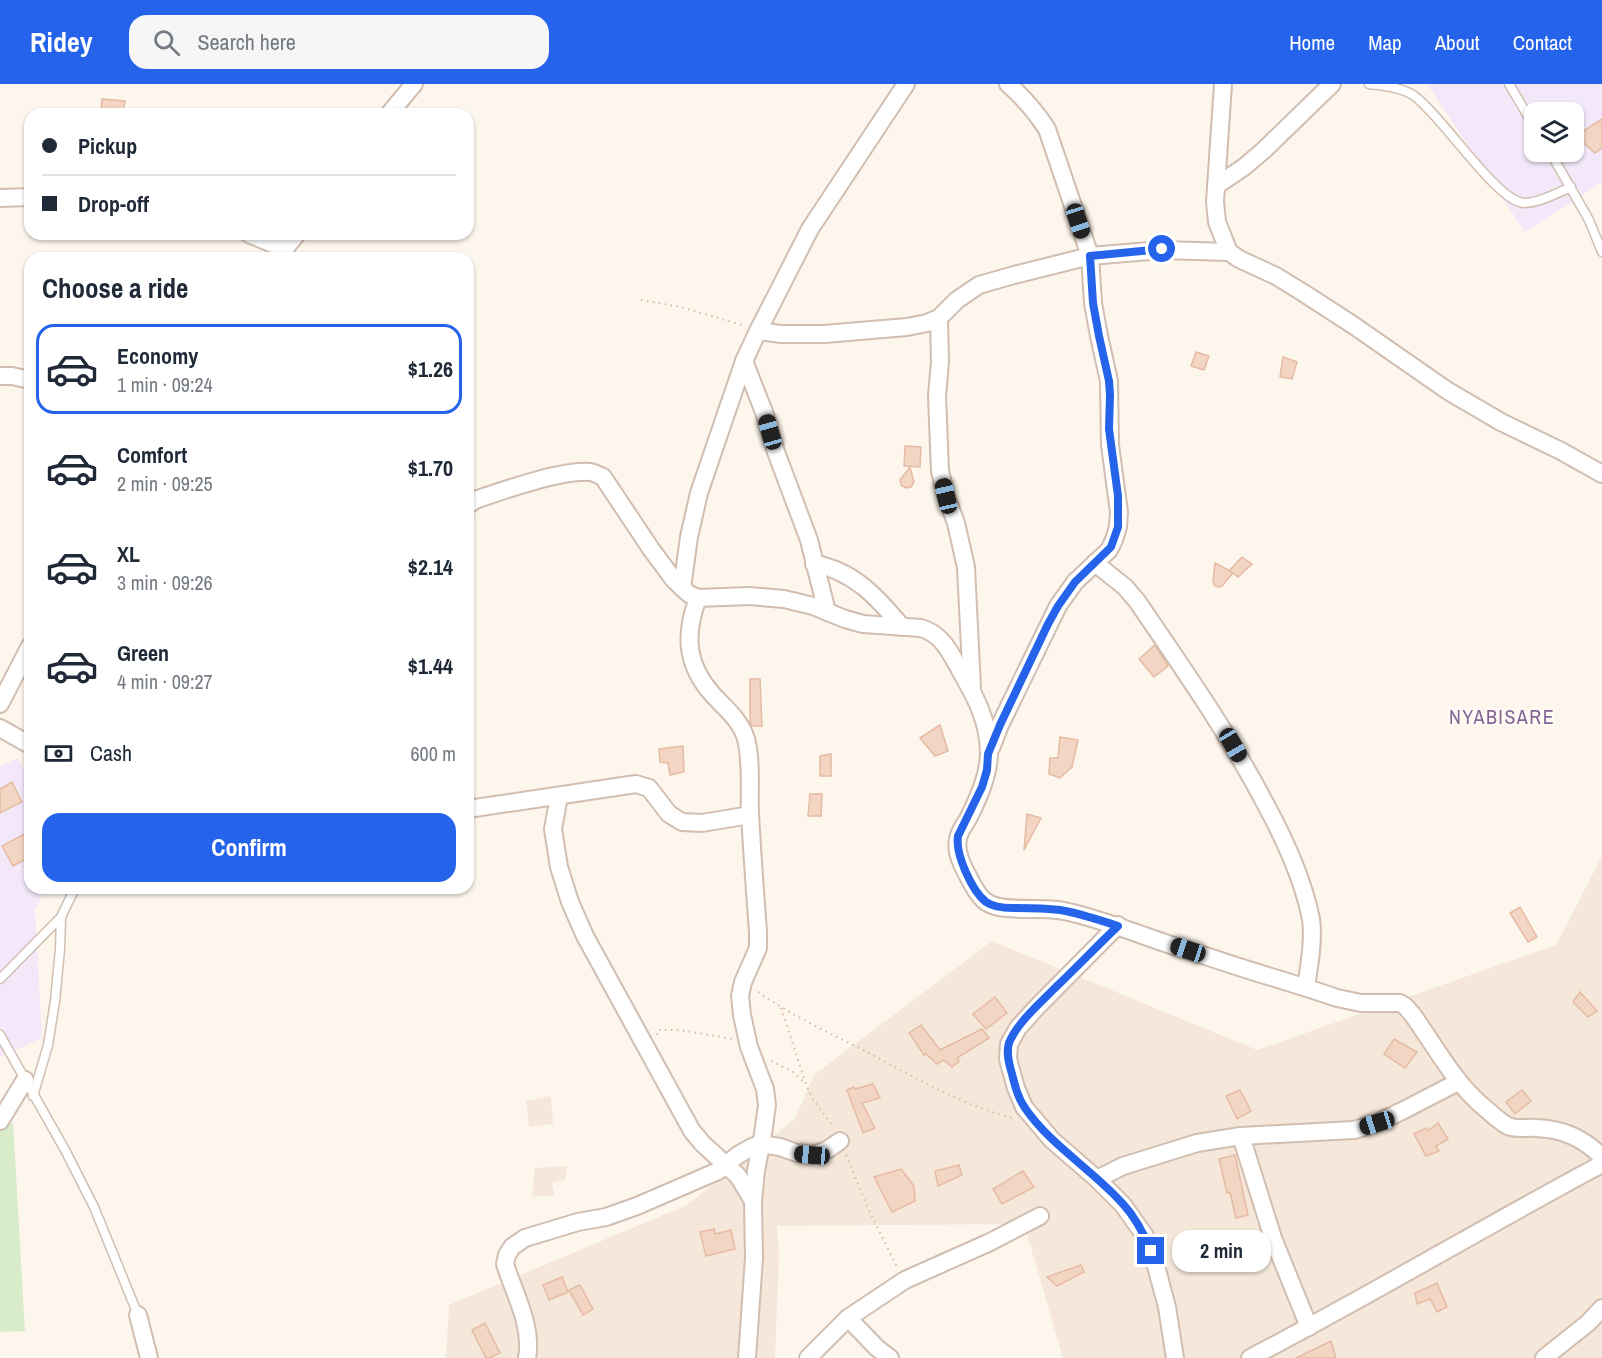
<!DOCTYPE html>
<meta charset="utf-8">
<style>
body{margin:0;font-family:"Archivo Narrow",sans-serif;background:#f6f6f7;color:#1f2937;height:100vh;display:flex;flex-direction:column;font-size:22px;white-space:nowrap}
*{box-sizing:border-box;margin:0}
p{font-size:20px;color:#747a83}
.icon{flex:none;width:33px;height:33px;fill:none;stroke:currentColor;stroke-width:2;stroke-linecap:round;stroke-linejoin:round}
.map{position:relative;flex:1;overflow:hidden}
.sheet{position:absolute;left:24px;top:168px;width:450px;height:642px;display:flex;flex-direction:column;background:#fff;border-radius:18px;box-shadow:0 2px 4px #0004}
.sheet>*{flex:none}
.banner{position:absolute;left:24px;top:24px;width:450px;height:132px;border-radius:18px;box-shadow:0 2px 4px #0004;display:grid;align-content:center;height:132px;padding:0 18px;background:#fff}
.controls{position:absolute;left:1524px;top:18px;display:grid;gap:12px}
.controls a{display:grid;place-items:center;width:60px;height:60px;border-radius:12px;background:#fff;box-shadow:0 2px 4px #0004;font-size:30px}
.end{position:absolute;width:27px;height:27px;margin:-14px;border:8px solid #2563eb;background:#fff;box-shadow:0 0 0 3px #fff}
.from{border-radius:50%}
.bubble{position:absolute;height:42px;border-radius:18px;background:#fff;box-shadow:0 2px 4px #0004;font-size:20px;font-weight:700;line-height:42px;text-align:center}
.car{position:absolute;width:18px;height:36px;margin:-18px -9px;border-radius:8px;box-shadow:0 0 4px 2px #0007;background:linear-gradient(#222 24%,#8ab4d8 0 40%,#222 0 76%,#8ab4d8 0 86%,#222 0)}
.banner b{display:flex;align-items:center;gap:21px;height:57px;font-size:22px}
.banner b+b{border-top:2px solid #e0e1e3}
.banner i{width:15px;height:15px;background:#1f2937}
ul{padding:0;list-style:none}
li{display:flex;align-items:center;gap:18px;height:90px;margin:0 12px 9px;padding:0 6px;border:3px solid transparent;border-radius:18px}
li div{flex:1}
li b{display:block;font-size:22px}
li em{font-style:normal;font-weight:700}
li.active{border-color:#2563eb}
li>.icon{width:54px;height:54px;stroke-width:1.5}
h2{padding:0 18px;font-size:27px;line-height:72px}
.pay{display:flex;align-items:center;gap:15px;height:66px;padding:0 18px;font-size:22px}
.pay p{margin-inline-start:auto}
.button{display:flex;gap:12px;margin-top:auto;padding:12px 18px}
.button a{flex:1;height:69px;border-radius:18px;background:#2563eb;color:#fff;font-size:24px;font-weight:700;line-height:69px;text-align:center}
header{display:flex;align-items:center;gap:36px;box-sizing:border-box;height:84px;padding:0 30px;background:#2563eb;color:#fff}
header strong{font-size:28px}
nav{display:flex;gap:33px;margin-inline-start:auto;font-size:21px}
.search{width:420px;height:54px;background:#f6f6f7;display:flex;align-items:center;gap:15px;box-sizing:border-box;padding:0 21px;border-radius:18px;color:#747a83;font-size:22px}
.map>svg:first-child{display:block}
.residential{fill:#f5e8da}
.education{fill:#f3e8fa;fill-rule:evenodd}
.green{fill:#d8ecc9}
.building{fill:#f3d5c3;stroke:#e6bba3;stroke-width:1.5}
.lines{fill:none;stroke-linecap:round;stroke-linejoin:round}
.service-casing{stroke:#d1beb0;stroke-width:11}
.minor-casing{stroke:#d1beb0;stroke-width:20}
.path{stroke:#d9b8a5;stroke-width:2;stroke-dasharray:1.5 4.5;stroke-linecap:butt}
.service{stroke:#fff;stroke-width:8}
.minor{stroke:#fff;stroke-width:16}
.route{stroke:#2563eb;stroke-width:8}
.labels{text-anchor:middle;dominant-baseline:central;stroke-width:5;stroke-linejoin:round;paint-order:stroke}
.quarter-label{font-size:20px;letter-spacing:1.5px;fill:#846695;stroke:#fffaf3}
</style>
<header>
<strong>Ridey</strong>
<div class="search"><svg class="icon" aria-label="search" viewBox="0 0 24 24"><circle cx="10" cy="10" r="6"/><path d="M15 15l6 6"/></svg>Search here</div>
<nav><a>Home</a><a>Map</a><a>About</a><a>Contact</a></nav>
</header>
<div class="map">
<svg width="1602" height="1274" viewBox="0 0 1602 1274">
<rect width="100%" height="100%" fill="#fdf6ec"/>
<g class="residential">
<polygon points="1602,772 1602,1274 1063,1274 1024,1140 777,1142 779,1170 775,1274 446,1274 449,1221 687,1121 795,1035 814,991 992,857 1257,966 1556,861"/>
<polygon points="551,1012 553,1040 529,1043 526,1017"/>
<polygon points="567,1082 565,1096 552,1099 555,1112 532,1112 535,1084"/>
</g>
<g class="education">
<path d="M1427,0H1602V98L1525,148ZM1534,28H1574V68H1534Z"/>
<polygon points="17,674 30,694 30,804 46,804 35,826 42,954 0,973 0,683"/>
</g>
<polygon class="green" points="13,1039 25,1247 0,1248 0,1040"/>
<g class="building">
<polygon points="102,15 125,17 123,28 101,26"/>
<polygon points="1602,35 1602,64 1595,69 1576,52"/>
<polygon points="1196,268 1209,272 1204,286 1191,282"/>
<polygon points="1283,273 1297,278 1292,295 1280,293"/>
<polygon points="905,362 921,363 920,383 904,382"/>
<polygon points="910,383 914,398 911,403 906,404 901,401 900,396"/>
<polygon points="1242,473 1252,480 1238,493 1233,489 1222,502 1218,503 1214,501 1213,497 1215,479 1232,488 1229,487"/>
<polygon points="1155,561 1168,582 1154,593 1139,575"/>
<polygon points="750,595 760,595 762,642 752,642 750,638"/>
<polygon points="940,641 948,667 935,672 920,654"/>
<polygon points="1060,653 1078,656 1072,683 1060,694 1049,690 1050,674 1058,674"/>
<polygon points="683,662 684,688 670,691 668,679 660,678 659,665"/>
<polygon points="831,670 831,692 820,692 820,672"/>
<polygon points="12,698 22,718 0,729 0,705"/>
<polygon points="810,710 822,710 821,732 808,732"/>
<polygon points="1027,730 1041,734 1024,766"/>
<polygon points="30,747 30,773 13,782 2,762"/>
<polygon points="1520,823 1537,853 1528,858 1510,829"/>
<polygon points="1580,908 1597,927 1588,933 1573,918"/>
<polygon points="995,913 1007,929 986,945 973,930"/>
<polygon points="921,941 940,966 982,945 989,954 957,974 959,977 952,983 944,976 937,980 926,970 924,971 909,949"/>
<polygon points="1394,955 1417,968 1405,984 1384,970"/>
<polygon points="873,1000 880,1014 862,1019 875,1044 863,1049 847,1006 854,1003 855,1005"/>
<polygon points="1240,1006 1251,1027 1237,1035 1226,1012"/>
<polygon points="1522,1006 1531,1017 1515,1030 1506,1018"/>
<polygon points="1438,1039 1448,1055 1436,1062 1439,1067 1426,1072 1414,1050 1426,1044 1428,1047"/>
<polygon points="1235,1071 1248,1131 1236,1134 1230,1108 1227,1109 1219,1075"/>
<polygon points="959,1081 962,1091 938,1102 935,1087"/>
<polygon points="901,1085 914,1102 915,1117 892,1128 874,1093"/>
<polygon points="1023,1087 1034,1103 1002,1120 993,1105"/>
<polygon points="714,1145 715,1150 731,1146 735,1165 706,1172 700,1148"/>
<polygon points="1258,1153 1262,1165 1238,1174 1234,1162"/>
<polygon points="1081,1181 1084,1188 1057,1202 1047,1193"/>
<polygon points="562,1193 568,1208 549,1216 543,1201"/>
<polygon points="1437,1199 1447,1223 1437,1228 1430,1215 1417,1220 1415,1209"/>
<polygon points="580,1201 593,1225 583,1231 569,1206"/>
<polygon points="485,1239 500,1269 489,1274 486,1274 472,1246"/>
<polygon points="1331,1257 1336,1274 1296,1274"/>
</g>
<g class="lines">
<defs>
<g id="service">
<path d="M1369,0C1383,2 1400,3 1413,11C1441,30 1496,117 1524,119C1539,119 1557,109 1571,103"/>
<polyline points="1509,0 1534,42"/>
<polyline points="1550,68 1589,136 1602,168"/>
<polyline points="0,895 61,833"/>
<polyline points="0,951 65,1066 94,1123 138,1231"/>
<polyline points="33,1012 48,961 55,917 60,865 61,833 75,804"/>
</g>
<g id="minor">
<polyline points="1223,0 1215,118 1217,138 1229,168 1239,175 1276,192 1302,208 1353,241 1448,307 1501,338 1561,367 1602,390"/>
<polyline points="389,30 414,0"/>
<polyline points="1216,102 1244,83 1264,66 1332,0"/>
<polyline points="0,114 30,113"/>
<polyline points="249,150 285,165"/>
<polyline points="278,173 297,150"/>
<polyline points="939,234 940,278 937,312 940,387 946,412 956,439 966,483 972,604"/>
<polyline points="758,247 781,250 824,250 907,243 927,239 939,234 957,216 979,201 1014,191 1090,172 1162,166 1229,168"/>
<polyline points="744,277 764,328 776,368 809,456 827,528"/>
<polyline points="0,292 12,292 30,296"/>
<path d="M468,421L475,416C504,406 561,386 590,388C595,389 599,391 603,393L651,465L674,496L689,510L698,514L749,512L784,515L813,522L845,535L863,540L921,544C942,550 950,568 960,586C976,614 989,637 989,671C988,693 978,715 968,735C964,741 959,748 958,755C955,768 963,783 969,794C973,802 980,815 988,819C1004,829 1044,822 1064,827C1103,835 1139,851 1177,863C1207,872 1237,883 1268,892C1291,899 1314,906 1337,914L1361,919H1400L1405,922L1412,930C1436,963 1454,999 1486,1025C1493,1031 1500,1038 1508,1042C1517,1046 1526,1043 1536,1044C1563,1045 1583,1054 1602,1073"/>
<path d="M1095,479L1125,503L1137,517C1182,583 1229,650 1266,721C1285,756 1303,795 1311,835C1314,856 1309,883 1306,903"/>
<path d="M814,480C853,486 878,514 902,543"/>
<polyline points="682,504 689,453 699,409 744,277 758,247 810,145 906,0"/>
<path d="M698,514C684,551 686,581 713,611C726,625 741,637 746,655C752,678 749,705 750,729C752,768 755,808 758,848V864L743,898L740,912L742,931L749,963L765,1005L767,1021L763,1050L756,1087L753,1117L754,1174L747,1274"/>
<polyline points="0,620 30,562"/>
<polyline points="0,644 30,661"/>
<path d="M991,664L1000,641L1058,522L1075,498L1109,466L1114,456L1118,443L1119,428L1110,361L1109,297L1099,252L1093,219L1090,172L1047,45C1036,28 1024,14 1008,0"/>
<polyline points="559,712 553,745 559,783 570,818 585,852 692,1047 703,1060 738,1092 753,1117"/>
<polyline points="468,725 636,700 649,704 669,730 682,738 702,739 750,731"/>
<polyline points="1118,841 1037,923 1018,944 1009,960 1008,975 1016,1004 1024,1023 1052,1056 1097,1095 1123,1121 1145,1152 1156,1182 1167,1223 1175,1274"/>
<polyline points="0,1037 25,996"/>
<polyline points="1241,1052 1273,1154 1309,1243"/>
<polyline points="1097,1095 1123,1082 1197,1059 1241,1052 1354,1046 1377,1039 1404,1026 1458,998"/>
<polyline points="138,1231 149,1274"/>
<polyline points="848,1234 877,1264 890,1274"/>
<path d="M527,1274C533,1242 514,1209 505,1180L507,1171L512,1163L525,1154L578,1138L606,1133L637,1122L718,1087L738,1071L752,1063L760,1060L780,1063L797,1069L812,1071L827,1066L840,1057"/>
<polyline points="808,1274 848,1234 905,1196 988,1159 1040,1132"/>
<path d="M1250,1274C1369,1212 1484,1143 1602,1080"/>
<polyline points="1544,1274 1588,1239 1602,1224"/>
</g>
</defs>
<use href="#service" class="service-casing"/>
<use href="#minor" class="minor-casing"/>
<g class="path">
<polyline points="641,216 681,223 742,241"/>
<path d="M758,908C792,932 830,949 867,968C914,993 961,1021 1013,1034"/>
<polyline points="781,924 806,1000 812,1014 834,1044"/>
<polyline points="657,951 658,946 680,946 733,955"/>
<polyline points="771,977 793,988 804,998"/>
<polyline points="846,1071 867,1122 897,1183"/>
</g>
<use href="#service" class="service"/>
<use href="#minor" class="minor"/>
</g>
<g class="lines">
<path class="route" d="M1151,1167C1144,1150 1135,1133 1123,1120C1093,1086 1051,1062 1025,1024C1018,1014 1015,1002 1012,990C1009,980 1006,969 1009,959C1017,939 1041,918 1056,903C1077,883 1097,862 1118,842C1099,836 1079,829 1060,826C1044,824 1029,824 1013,824C1005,824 993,823 986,818C972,807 955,770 958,752L982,703L987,686L988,670L1000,641L1048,540L1058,522L1075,498L1111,463L1118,443V412L1109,345L1110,311L1109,297L1099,252L1093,219L1090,172L1162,165"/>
</g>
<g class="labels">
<g class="quarter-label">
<text x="1502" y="632">NYABISARE</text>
</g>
</g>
</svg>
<div class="controls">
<a><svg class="icon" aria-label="layers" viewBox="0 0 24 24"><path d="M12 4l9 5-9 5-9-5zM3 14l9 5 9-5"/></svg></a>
</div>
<i class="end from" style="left:1162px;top:165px"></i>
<i class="end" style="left:1151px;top:1167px"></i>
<div class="bubble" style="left:1172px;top:1146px;width:99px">2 min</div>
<i class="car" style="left:1078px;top:137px;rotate:162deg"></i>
<i class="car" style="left:770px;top:348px;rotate:344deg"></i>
<i class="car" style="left:946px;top:412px;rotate:347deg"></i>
<i class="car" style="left:1233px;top:661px;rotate:150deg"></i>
<i class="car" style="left:1188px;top:866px;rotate:288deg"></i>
<i class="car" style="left:1377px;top:1039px;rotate:253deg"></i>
<i class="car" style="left:812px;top:1071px;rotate:275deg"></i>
<div class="banner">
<b><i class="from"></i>Pickup</b>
<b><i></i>Drop-off</b>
</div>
<section class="sheet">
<h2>Choose a ride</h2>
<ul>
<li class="active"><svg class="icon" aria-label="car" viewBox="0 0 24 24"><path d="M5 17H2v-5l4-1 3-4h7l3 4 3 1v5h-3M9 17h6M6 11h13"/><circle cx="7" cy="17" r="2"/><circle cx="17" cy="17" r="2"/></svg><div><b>Economy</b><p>1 min · 09:24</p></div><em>$1.26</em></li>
<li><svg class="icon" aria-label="car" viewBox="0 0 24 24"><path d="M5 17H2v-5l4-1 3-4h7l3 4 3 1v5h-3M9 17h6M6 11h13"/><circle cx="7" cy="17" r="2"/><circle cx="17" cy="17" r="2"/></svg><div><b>Comfort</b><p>2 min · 09:25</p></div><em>$1.70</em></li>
<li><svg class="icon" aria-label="car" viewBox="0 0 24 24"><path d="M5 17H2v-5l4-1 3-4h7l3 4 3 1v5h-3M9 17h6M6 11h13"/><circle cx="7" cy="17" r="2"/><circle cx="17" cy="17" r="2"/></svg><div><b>XL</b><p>3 min · 09:26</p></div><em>$2.14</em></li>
<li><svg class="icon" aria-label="car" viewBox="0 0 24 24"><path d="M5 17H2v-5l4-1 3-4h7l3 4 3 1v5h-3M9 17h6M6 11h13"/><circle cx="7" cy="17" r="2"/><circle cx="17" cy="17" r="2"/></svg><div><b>Green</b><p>4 min · 09:27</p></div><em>$1.44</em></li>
</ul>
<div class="pay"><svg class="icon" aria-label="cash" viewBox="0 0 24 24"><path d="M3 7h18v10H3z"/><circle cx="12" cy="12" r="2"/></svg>Cash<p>600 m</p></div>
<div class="button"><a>Confirm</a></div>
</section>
</div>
